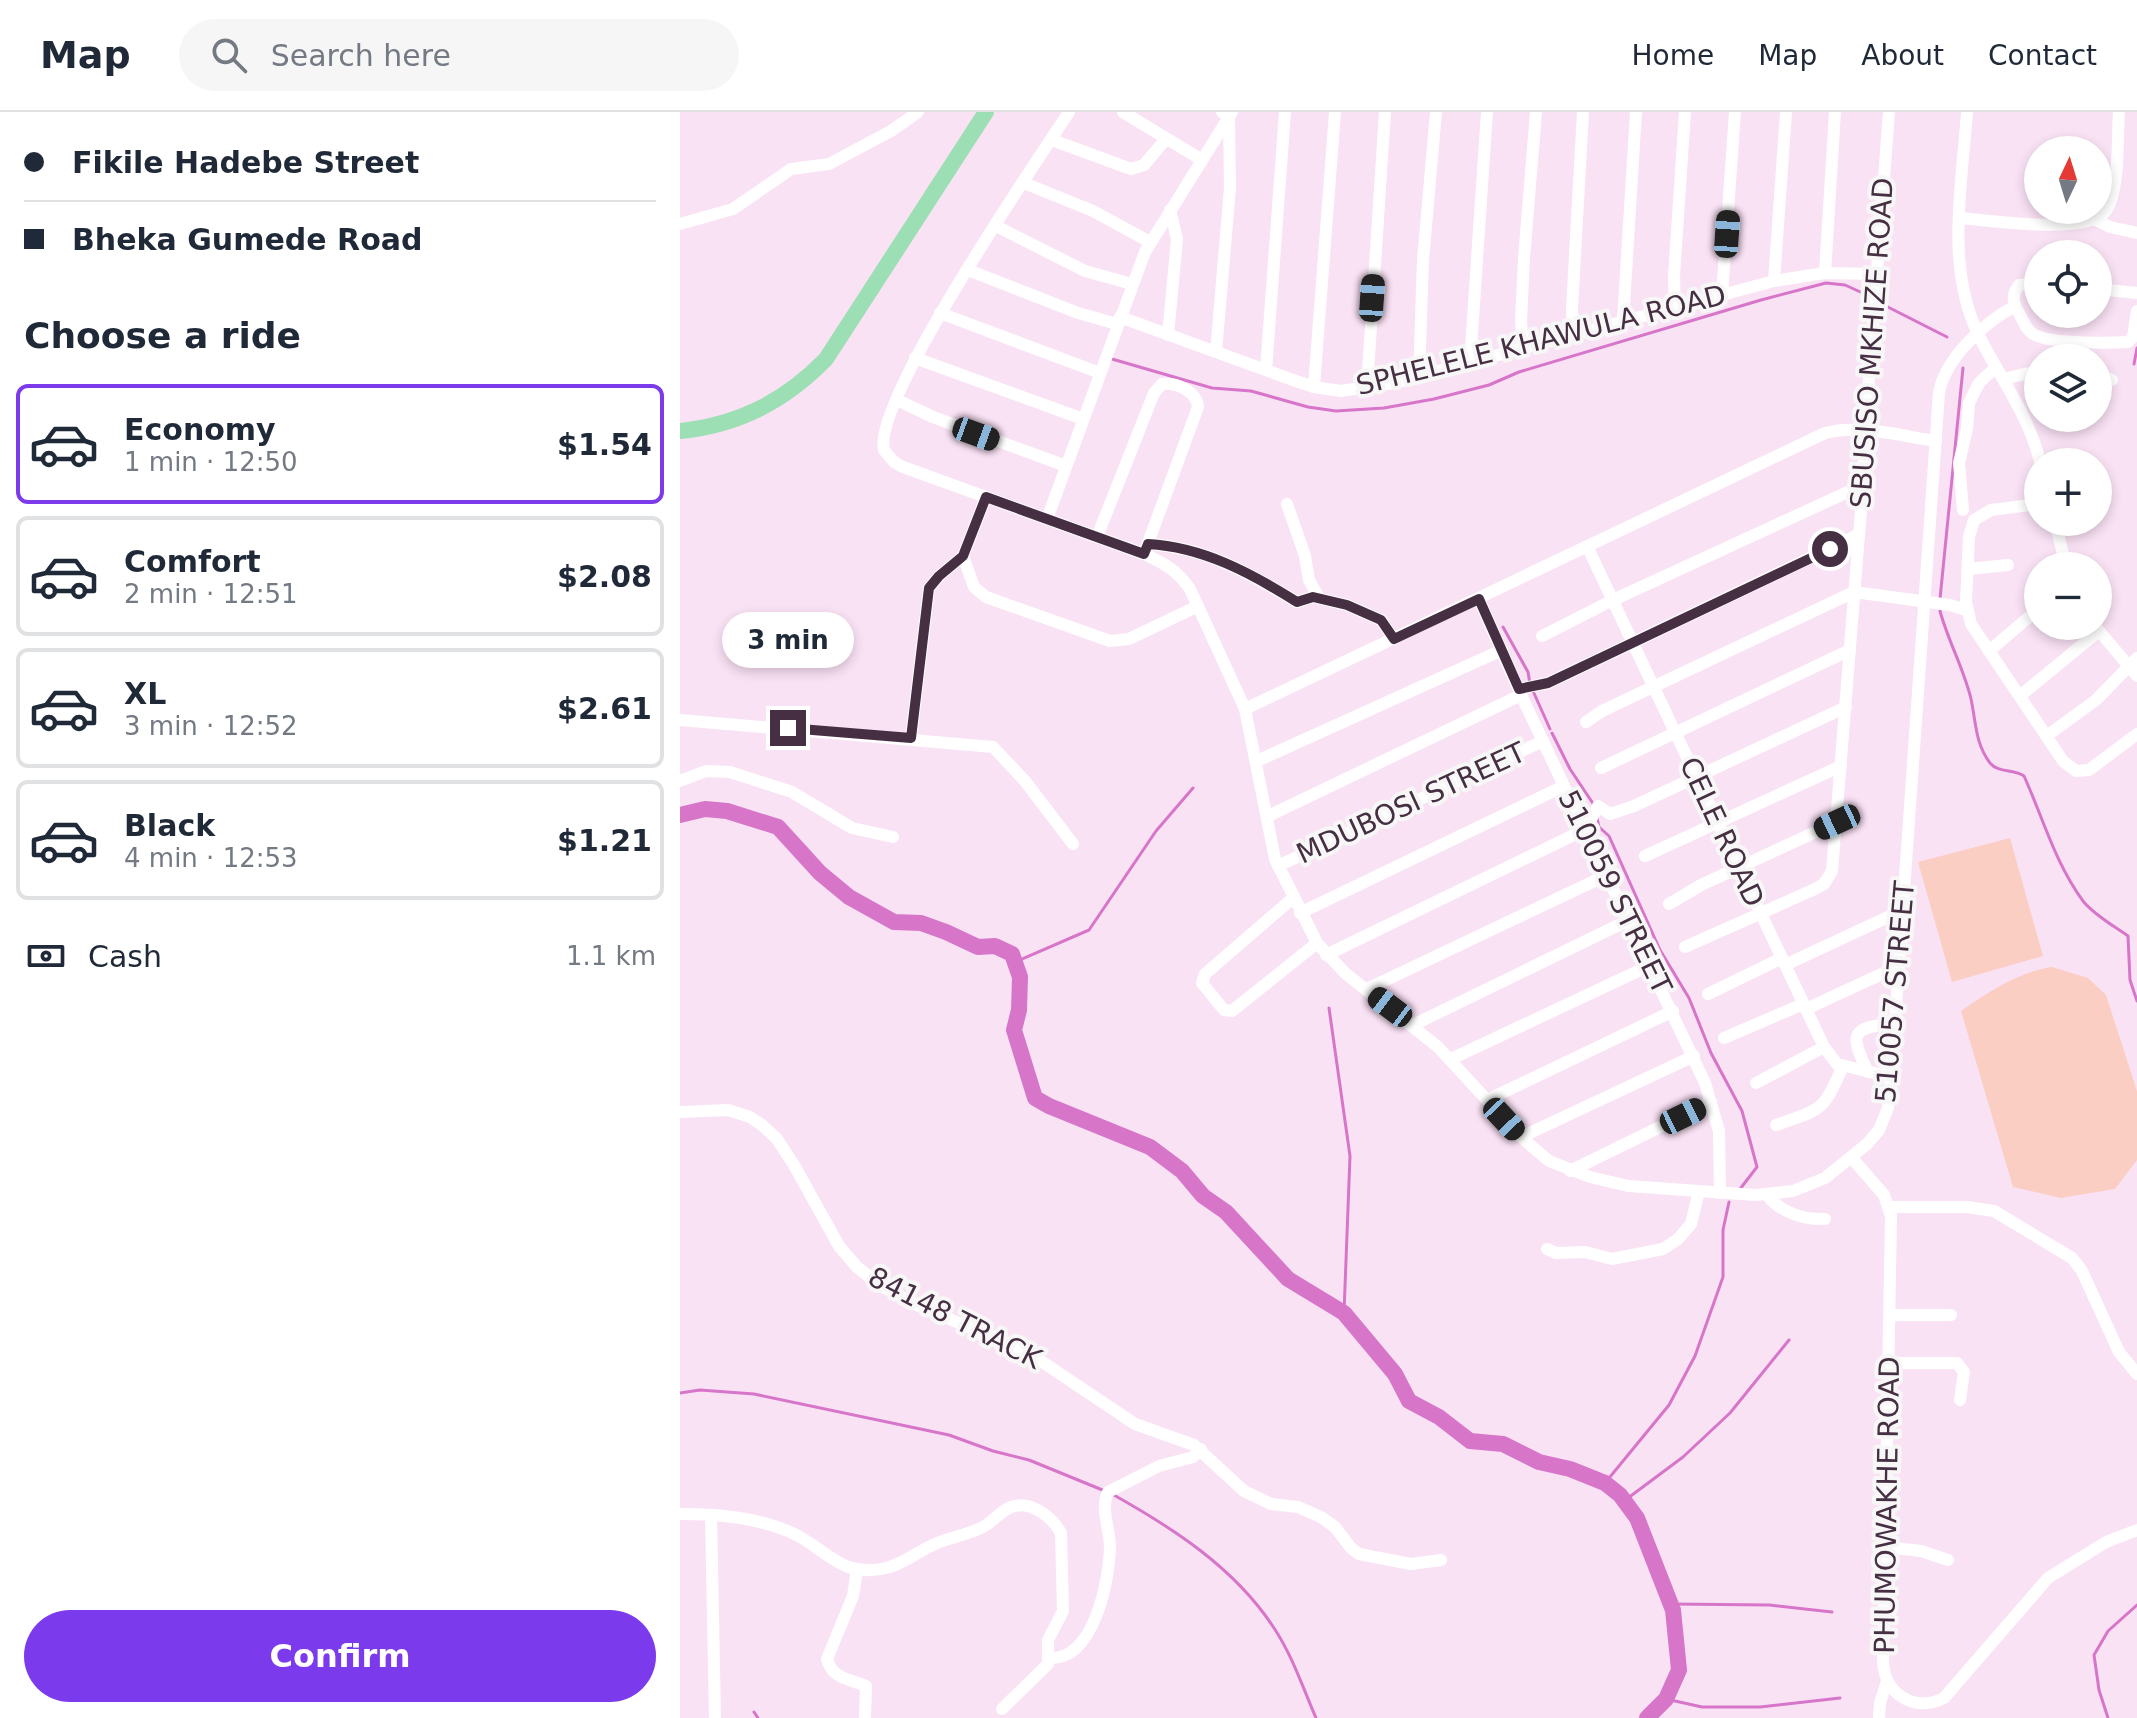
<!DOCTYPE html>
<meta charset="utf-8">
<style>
body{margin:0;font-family:"DejaVu Sans",sans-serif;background:#f6f6f7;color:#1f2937;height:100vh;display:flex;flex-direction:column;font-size:30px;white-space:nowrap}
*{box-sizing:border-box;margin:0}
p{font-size:26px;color:#747a83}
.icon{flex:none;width:44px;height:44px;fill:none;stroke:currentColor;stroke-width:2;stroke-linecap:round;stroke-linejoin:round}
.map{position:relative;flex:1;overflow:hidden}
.panel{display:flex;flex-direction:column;background:#fff;width:680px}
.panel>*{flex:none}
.guide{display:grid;align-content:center;height:176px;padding:0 24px;background:#fff}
.needle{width:52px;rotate:4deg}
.tools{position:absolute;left:1344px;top:24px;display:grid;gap:16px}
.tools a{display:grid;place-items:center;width:88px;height:88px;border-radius:50%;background:#fff;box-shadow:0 4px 12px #0003;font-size:40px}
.end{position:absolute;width:36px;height:36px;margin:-18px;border:10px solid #462f42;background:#fff;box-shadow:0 0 0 4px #fff}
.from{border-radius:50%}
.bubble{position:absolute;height:56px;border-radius:28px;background:#fff;box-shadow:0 4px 12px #0003;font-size:26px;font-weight:700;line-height:56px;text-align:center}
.car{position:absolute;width:24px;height:48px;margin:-24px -12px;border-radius:10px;box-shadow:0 0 6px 2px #0007;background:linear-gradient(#222 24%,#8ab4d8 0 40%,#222 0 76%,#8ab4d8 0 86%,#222 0)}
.guide b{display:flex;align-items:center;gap:28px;height:76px;font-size:30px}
.guide b+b{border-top:2px solid #e0e1e3}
.guide i{width:20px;height:20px;background:#1f2937}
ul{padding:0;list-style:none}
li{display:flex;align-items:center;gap:24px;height:120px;margin:0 16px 12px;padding:0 8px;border:4px solid #e0e1e3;border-radius:12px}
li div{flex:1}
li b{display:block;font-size:30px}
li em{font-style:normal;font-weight:700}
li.active{border-color:#7c3aed}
li>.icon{width:72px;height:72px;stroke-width:1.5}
h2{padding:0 24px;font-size:36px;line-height:96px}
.pay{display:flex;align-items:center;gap:20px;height:88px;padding:0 24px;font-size:30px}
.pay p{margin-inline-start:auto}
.action{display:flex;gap:16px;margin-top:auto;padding:16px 24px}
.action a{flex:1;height:92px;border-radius:48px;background:#7c3aed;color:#fff;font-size:32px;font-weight:700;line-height:92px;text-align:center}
header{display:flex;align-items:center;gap:48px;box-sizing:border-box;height:112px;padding:0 40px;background:#fff;border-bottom:2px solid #e0e1e3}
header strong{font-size:38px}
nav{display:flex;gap:44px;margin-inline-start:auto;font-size:28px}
.search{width:560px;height:72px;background:#f6f6f7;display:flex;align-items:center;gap:20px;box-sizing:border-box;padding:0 28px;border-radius:44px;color:#747a83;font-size:30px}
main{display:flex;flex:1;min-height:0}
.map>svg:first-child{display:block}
.pitch{fill:#fbcec4}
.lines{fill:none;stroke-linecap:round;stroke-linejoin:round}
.stream{stroke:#d776c9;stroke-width:3}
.river{stroke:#d776c9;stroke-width:16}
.minor{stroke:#fff;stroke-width:12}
.major{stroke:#9ddfb4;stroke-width:16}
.route{stroke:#462f42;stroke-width:10}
.labels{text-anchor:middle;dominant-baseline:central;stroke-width:8;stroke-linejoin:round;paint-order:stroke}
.street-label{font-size:28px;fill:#462f42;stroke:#f7f7f7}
</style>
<header>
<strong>Map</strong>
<div class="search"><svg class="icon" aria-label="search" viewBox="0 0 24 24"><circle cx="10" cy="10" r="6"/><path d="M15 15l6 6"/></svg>Search here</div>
<nav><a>Home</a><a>Map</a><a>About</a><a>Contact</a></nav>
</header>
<main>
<section class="panel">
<div class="guide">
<b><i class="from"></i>Fikile Hadebe Street</b>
<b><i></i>Bheka Gumede Road</b>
</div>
<h2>Choose a ride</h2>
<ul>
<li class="active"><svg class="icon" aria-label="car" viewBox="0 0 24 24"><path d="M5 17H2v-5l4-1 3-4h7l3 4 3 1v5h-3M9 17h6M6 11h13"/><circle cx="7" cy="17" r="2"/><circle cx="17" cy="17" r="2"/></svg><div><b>Economy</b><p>1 min · 12:50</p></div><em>$1.54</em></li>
<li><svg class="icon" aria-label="car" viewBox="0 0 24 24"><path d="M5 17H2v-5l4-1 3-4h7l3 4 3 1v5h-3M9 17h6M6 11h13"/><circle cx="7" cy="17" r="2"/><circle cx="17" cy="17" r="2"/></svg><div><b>Comfort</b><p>2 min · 12:51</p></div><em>$2.08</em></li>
<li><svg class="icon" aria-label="car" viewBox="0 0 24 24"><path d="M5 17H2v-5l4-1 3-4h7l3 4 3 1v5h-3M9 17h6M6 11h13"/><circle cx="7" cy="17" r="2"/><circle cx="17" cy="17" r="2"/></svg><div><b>XL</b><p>3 min · 12:52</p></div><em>$2.61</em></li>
<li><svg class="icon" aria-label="car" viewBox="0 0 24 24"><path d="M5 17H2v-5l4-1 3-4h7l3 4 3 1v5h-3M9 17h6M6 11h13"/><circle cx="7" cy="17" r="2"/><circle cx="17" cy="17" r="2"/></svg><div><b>Black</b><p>4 min · 12:53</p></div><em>$1.21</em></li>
</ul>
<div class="pay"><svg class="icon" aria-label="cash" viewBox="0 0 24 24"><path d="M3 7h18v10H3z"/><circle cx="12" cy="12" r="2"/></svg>Cash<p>1.1 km</p></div>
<div class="action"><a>Confirm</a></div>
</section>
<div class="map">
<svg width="1457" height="1606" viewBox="0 0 1457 1606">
<rect width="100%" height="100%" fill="#fae2f5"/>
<g class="pitch">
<polygon points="1330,726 1363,844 1272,870 1238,750"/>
<path d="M1372,855L1408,866L1426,883L1457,979V1048L1435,1077L1381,1086L1333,1075L1281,899C1309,880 1338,860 1372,855Z"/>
</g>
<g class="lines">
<g class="stream">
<polyline points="1198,190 1267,225"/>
<polyline points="432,247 532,276 571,279 628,295 656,299 704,296 754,287 809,273 839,260 1081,188 1146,171 1165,173 1187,183"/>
<polyline points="1454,252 1457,236"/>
<polyline points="1260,487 1283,256"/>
<path d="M1260,499C1268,529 1284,557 1291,587C1296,610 1295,631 1310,651C1318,661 1334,657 1344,664C1363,706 1375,751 1403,789C1414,803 1434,814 1448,824L1450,868L1457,889"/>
<polyline points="823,515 848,560 850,572"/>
<polyline points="853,579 870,617"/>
<polyline points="872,621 890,657 914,693"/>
<polyline points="917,706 919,715 929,724 980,838 1009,886 1031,941 1062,999 1077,1055 1060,1077"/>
<polyline points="335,850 409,818 476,719 513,676"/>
<polyline points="649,896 670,1044 664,1201"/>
<polyline points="0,1281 20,1278 74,1282 269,1323 313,1339 349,1348 425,1379"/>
<polyline points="925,1371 989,1293 1015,1244 1043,1165 1043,1118 1049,1090"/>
<path d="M432,1382C493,1416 555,1456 594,1516C612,1543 623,1576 636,1606"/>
<polyline points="944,1389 1003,1345 1050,1301 1109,1228"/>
<polyline points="991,1492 1089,1493 1152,1500"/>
<polyline points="986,1587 1022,1595 1080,1595 1160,1586"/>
<polyline points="74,1600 78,1606"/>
<polyline points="1428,1606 1419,1578 1414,1543 1428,1519 1457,1493"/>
</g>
<polyline class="river" points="0,703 25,697 47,699 98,715 140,761 169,785 214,810 241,811 266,820 298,835 315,834 332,842 340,865 339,898 334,918 355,986 369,994 470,1035 502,1059 523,1084 546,1100 608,1167 664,1201 715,1262 729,1289 759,1305 790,1329 823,1332 859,1350 890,1357 925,1371 940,1383 957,1406 993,1498 999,1558 986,1587 967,1606"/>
<g class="minor">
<path d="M389,0C355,52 192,289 204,338L214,350L223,355L464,442C484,451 498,459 510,477L565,597L595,747L637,831L665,861L758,935L841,1025L869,1049L910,1065L948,1074L1076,1083L1113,1079L1145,1066L1187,1032L1199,1018L1208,996L1211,965L1259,281C1265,246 1305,210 1335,194"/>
<polyline points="443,0 522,48"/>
<path d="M1287,0C1282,73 1265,155 1299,224C1320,266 1349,303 1360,350"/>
<polyline points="372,28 451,57 464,53 486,27"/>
<polyline points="344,71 413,99 470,130"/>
<path d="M1280,106C1309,108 1409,124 1426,99C1440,78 1437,26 1439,0"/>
<polyline points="1416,108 1430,115 1457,121"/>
<polyline points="0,112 53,97 111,57 149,52 211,19 238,0"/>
<polyline points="316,114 405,159 452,172"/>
<polyline points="288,158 398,201 437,212"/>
<polyline points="1145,161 1155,0"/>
<polyline points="1094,169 1106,0"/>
<path d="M1358,171L1339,173C1331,183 1333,191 1339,201C1343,208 1346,218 1353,222C1369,232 1429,231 1448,230L1453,225L1457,199"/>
<polyline points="1418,177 1457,181"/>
<polyline points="1042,183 1055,0"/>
<polyline points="995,195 994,164 1005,0"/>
<polyline points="260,201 420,261"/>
<polyline points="440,205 613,268 634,275 661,279 714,271 1094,169 1145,161 1196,162"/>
<polyline points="943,209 956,0"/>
<polyline points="488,223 497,127 490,98"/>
<polyline points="893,223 892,197 903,0"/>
<polyline points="843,236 841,210 844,146 856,0"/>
<polyline points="536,240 550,76 549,5 542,0"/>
<polyline points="235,246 403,307"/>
<polyline points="790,251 807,0"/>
<polyline points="586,258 605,0"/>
<polyline points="1418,262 1432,268"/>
<polyline points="739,265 743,148 756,0"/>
<polyline points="1323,267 1358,259"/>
<polyline points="634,275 655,0"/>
<polyline points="687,275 705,0"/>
<polyline points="217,288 253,305 386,354"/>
<polyline points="607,392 625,444 629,468 639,486"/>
<polyline points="1358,392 1311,398 1294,408 1289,425 1286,490 1291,512 1383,649 1396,659 1409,658 1457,622"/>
<polyline points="1283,398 1279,351 1287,317 1289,291 1299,271 1316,255"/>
<polyline points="367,407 465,140 552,0"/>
<polyline points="1375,410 1386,454"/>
<path d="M417,425L474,281L482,272C497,270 517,280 518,295L464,442"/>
<path d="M468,432C525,435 569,461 617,490L633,485L667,493L701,508L714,527"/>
<polyline points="907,434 1144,935 1157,952 1211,965"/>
<polyline points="283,444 294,475 306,485 430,529 449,527 518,494"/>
<polyline points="1288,457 1328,453"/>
<polyline points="799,487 841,583 1025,971 1039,1019 1040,1081"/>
<polyline points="1415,514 1457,564"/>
<polyline points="862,524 933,488 1183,373"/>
<polyline points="1309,539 1349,505"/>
<polyline points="839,577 868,571 1178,423"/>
<polyline points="1341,583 1419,519"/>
<path d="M565,597L1145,321C1180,312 1221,324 1256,329"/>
<polyline points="0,608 313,635 345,669 393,732"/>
<polyline points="906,610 922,599 1174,480 1270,493 1286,498"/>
<polyline points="1368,623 1416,588 1457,546"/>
<polyline points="231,626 249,476 259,464 283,444 306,385"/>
<polyline points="577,649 822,538"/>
<polyline points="921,656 1170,538"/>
<polyline points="0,669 26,659 50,660 112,680 172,716 213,725"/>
<polyline points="588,704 841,583"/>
<polyline points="965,744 1161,654"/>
<polyline points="598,754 863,629"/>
<polyline points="613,786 525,862 522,871 544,898 552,899 637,831"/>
<polyline points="989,792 1021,773 1157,710"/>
<polyline points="620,801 884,674"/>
<polyline points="1005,835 1135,777 1144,772 1152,759 1183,373 1185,318 1209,0"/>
<polyline points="646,843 906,717 918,694 930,702 954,694 1166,595"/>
<polyline points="1105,853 1223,798"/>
<polyline points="687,877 927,763"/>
<polyline points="1028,882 1102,846"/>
<polyline points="1126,897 1219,854"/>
<polyline points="733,913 949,808"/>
<polyline points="1044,926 1123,892"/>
<polyline points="771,947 971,853"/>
<path d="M1188,960C1168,920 1172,916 1215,911"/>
<polyline points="1076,971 1144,935"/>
<polyline points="807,988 993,899"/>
<polyline points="0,1000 48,998 70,1005 82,1013 97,1027 114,1053 159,1134 177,1155 201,1174 237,1193 349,1241 455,1312 514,1333 564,1379 591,1392 618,1395 641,1405 655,1415 671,1436 679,1442 731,1452 761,1448"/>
<path d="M1096,1013C1143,996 1142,1001 1163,954"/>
<polyline points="841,1025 1014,944"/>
<path d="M1172,1046L1204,1083L1211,1104L1203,1550C1205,1582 1234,1601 1264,1586L1368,1466L1426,1430L1457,1418"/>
<polyline points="890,1059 1031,990"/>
<path d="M1087,1083C1100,1100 1123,1108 1145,1107"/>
<polyline points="1210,1095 1287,1095 1314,1099 1392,1146 1402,1159 1439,1240 1457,1262"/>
<polyline points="867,1137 876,1141 905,1140 932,1147 983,1137 998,1127 1011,1112 1019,1079"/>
<polyline points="1210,1203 1271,1203"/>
<polyline points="1209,1251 1277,1251 1284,1260 1280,1288"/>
<path d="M0,1402C37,1402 73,1405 108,1419C147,1435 158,1467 206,1456C224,1452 238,1439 255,1432C270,1425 287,1423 301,1416C312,1411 320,1399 331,1395C351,1388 372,1405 381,1421L383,1499L368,1528V1552L322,1597"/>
<polyline points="31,1403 35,1606"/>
<polyline points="1206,1435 1241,1439 1268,1448"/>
<path d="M177,1458L173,1484L147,1547C152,1567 170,1567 186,1574L185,1606"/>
<path d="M369,1546C414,1549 429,1469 430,1435C430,1417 420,1397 428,1380L479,1354L513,1345L521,1337"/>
<polyline points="1199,1606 1200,1591 1207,1569"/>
</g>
<path class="major" d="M0,319C59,313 105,289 146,247L306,0"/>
</g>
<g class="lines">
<path class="route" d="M108,616L231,626L249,476L259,464L283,444L306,385L464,442L468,432C523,435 571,461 617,490L633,485L667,493L701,508L714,527L799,487L839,577L868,571L1150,437"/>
</g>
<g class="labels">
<g class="street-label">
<text transform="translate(861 228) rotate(-14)">SPHELELE KHAWULA ROAD</text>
<text transform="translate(1192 231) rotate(-86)">SBUSISO MKHIZE ROAD</text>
<text transform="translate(731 691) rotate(-25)">MDUBOSI STREET</text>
<text transform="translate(1042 720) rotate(65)">CELE ROAD</text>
<text transform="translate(935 780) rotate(64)">510059 STREET</text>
<text transform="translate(1215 880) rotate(-85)">510057 STREET</text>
<text transform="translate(275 1206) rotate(27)">84148 TRACK</text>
<text transform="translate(1207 1393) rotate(-89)">PHUMOWAKHE ROAD</text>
</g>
</g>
</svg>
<div class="tools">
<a><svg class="needle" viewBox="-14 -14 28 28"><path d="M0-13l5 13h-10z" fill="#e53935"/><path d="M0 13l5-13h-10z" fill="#747a83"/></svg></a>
<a><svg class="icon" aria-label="locate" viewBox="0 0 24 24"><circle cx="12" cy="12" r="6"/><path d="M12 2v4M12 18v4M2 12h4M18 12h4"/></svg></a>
<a><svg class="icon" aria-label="layers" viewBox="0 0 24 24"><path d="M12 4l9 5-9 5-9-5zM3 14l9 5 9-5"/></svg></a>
<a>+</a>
<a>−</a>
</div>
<i class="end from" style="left:1150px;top:437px"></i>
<i class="end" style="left:108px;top:616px"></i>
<div class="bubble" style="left:42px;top:500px;width:132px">3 min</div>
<i class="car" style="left:1047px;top:122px;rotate:4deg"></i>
<i class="car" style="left:692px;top:186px;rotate:4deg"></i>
<i class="car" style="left:296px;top:322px;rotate:110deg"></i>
<i class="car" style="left:1157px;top:710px;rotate:245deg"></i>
<i class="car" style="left:710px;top:895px;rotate:307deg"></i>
<i class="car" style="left:1003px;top:1004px;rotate:64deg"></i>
<i class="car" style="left:824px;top:1007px;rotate:137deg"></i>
</div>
</main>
